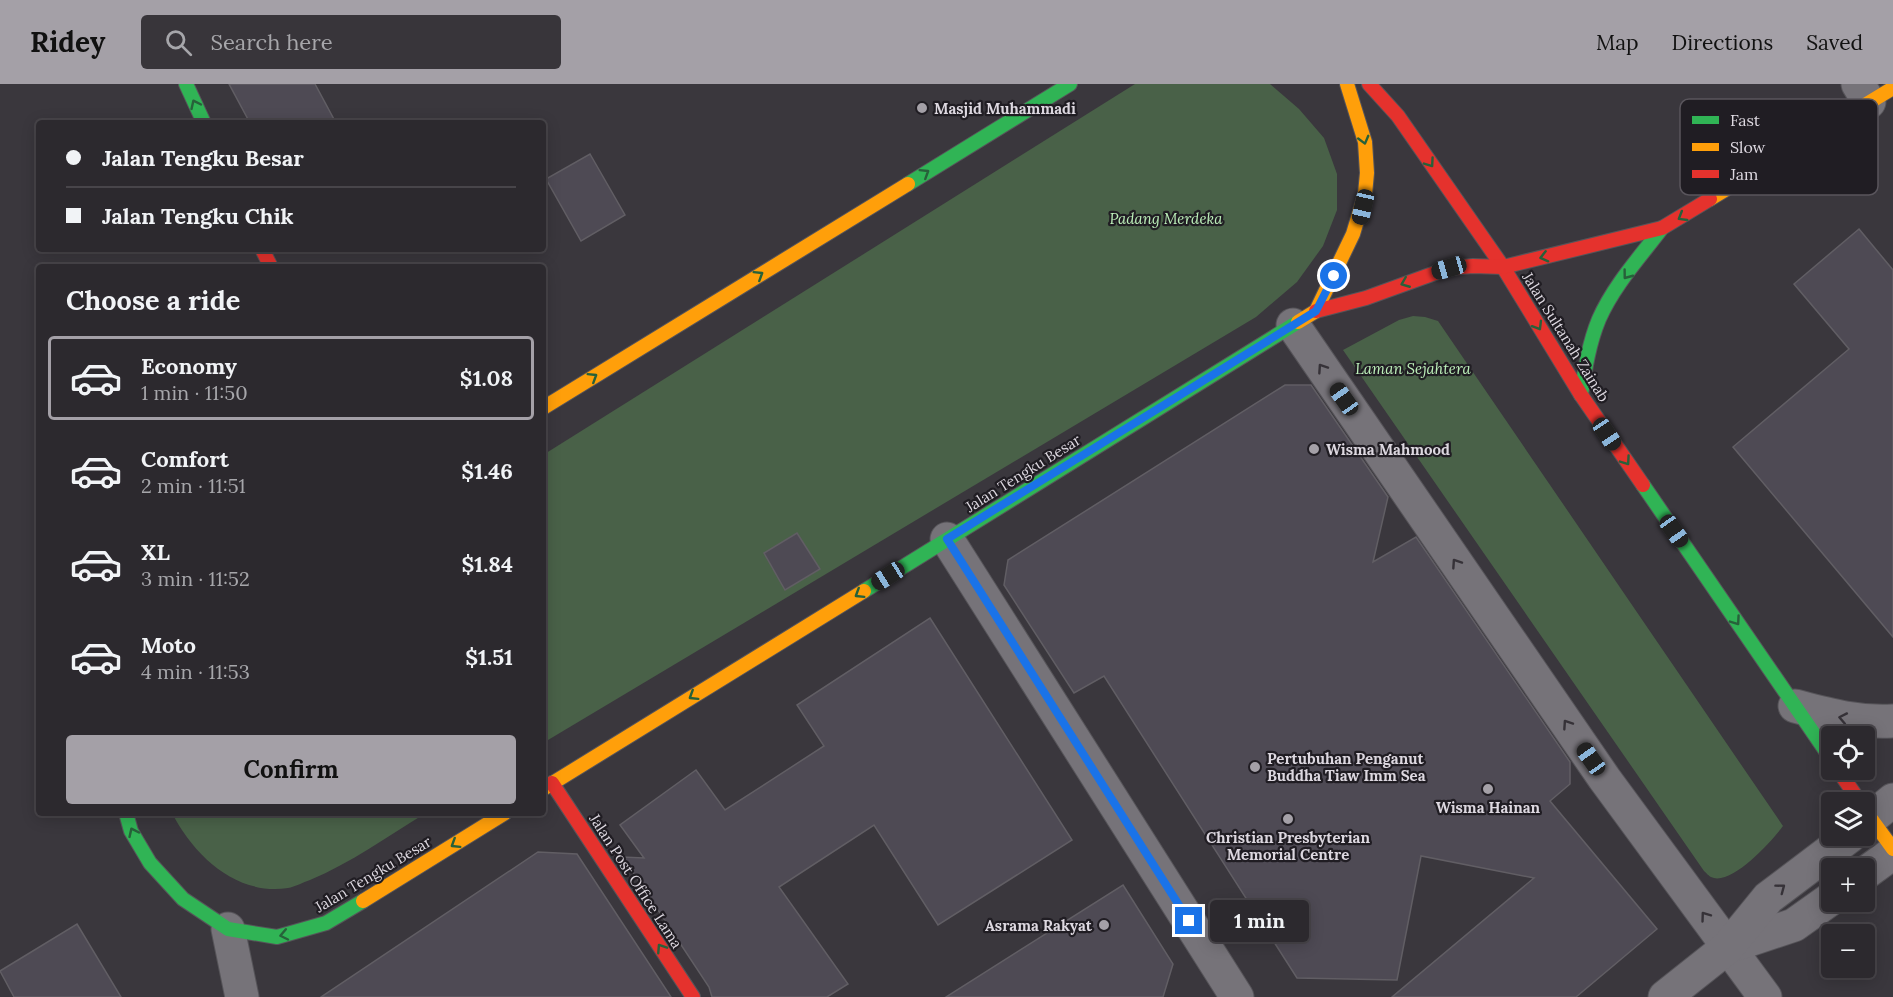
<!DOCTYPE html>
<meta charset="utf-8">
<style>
body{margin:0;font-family:Lora,serif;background:#38353a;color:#f1f3f6;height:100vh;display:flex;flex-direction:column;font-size:22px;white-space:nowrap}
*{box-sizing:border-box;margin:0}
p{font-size:20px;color:#a6a6aa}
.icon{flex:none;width:33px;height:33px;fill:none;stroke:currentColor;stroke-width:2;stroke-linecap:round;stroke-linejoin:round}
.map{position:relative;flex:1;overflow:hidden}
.sheet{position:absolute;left:36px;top:180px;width:510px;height:552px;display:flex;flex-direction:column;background:#2c292e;border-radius:6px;box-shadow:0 3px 15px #0003,0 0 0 2px #48454a}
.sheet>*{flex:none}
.top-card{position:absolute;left:36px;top:36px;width:510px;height:132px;border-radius:6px;box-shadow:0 3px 15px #0003,0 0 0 2px #48454a;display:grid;align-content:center;height:132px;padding:0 30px;background:#2c292e}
.controls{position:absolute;left:1821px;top:642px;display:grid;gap:12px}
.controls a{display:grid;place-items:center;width:54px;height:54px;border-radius:6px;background:#2c292e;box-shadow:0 3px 15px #0003,0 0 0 2px #48454a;font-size:30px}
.end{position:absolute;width:27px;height:27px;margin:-14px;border:8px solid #1a73e8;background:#fff;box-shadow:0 0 0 3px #fff}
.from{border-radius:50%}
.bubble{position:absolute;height:42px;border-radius:6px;background:#2c292e;box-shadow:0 3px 15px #0003,0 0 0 2px #48454a;font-size:20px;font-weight:800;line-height:42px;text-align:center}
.car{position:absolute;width:18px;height:36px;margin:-18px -9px;border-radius:8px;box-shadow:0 0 4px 2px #0007;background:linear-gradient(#222 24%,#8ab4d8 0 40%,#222 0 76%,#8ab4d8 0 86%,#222 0)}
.top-card b{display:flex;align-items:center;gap:21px;height:57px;font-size:22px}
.top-card b+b{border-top:2px solid #48454a}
.top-card i{width:15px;height:15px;background:#f1f3f6}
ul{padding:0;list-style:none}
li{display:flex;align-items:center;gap:18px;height:84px;margin:0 12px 9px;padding:0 18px;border:3px solid transparent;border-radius:6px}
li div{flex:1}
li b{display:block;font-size:22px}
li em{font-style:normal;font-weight:800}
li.active{border-color:#a4a0a7}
li>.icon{width:54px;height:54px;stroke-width:1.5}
h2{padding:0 30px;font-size:27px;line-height:72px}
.cta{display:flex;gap:12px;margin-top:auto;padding:12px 30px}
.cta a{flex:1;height:69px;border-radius:6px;background:#a4a0a7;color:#111;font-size:24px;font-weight:800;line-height:69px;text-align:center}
header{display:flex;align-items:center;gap:36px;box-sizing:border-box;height:84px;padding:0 30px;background:#a4a0a7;color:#111}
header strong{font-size:28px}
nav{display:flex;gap:33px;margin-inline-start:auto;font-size:21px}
.search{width:420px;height:54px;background:#38353a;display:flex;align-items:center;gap:15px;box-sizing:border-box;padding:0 21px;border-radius:6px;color:#a6a6aa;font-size:22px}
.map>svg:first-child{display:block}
.green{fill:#496148}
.building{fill:#4e4a54;stroke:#615e64;stroke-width:1.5}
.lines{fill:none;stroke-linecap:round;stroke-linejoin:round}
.street-casing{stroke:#565459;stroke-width:35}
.fast-casing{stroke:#565459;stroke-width:16}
.slow-casing{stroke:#565459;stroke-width:16}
.jam-casing{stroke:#565459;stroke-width:16}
.street{stroke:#767379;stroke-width:33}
.fast{stroke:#30b455;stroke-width:14}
.slow{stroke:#ff9f0a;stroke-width:14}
.jam{stroke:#e5322d;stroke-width:14}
.oneway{stroke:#27613a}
.oneway2{stroke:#363238}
.route{stroke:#1a73e8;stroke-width:8}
.poi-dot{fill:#a4a0a7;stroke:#201d23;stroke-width:2}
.labels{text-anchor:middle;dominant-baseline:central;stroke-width:4.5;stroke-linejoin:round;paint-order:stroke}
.poi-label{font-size:15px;font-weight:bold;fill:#ddd8e0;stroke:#201d23;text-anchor:start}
.park-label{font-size:15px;font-style:italic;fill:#bdf0ba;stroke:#201d23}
.street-label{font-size:15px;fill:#ddd8e0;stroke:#201d23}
.key{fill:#201d23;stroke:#59555c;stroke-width:1.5}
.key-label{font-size:16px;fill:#ddd8e0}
</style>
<header>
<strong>Ridey</strong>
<div class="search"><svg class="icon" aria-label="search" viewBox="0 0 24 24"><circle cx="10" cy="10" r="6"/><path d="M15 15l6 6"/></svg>Search here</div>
<nav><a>Map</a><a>Directions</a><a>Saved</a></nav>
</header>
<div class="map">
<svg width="1893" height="913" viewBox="0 0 1893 913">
<rect width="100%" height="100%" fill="#3a373d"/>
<g class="green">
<polygon points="1135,0 1270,0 1299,25 1324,54 1337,90 1337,126 1323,162 1297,198 1256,233 543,659 543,371"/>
<path d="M1413,232L1425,233L1438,237L1783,742C1773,756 1731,803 1711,793C1710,793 1705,788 1704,787L1343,266L1399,236Z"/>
<path d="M172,729H426C388,752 351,779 310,796C303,798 295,803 288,804C237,812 194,772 172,729Z"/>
</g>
<g class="building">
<polygon points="229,0 315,0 336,39 250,39"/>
<polygon points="590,70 625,131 581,157 546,95"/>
<polygon points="1859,145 1893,186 1893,553 1733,363 1849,265 1794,200"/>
<polygon points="1285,301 1311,301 1388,413 1373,478 1416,453 1570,678 1570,700 1550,717 1657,845 1576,913 1392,913 1534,794 1421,772 1397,896 1297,894 1104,592 1074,609 1004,501 1008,476"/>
<polygon points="797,449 820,485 785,506 764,469"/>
<polygon points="930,534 1072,756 938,841 874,741 779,803 848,900 827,913 712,913 709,903 623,773 644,774 620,741 696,686 725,726 824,662 797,621"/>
<polygon points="538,768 577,770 671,913 321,913"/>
<polygon points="1123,801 1173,880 1163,913 946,913"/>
<polygon points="77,840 121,913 14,913 0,887"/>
</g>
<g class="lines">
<defs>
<g id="street">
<polyline points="1858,0 1869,18"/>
<polyline points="1293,241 1604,694 1765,913"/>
<polyline points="947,455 1237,913"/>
<path d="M1795,622C1829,631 1857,639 1893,637"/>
<polyline points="1864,740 1893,716"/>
<polyline points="1864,790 1893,769"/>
<polyline points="228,845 242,913"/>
<polyline points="1728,863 1794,841 1832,814"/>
<polyline points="1665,913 1728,863 1768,814 1850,752"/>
</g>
<g id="fast">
<polyline points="186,0 204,39"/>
<polyline points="908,100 1070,0"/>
<path d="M1581,311C1585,285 1589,259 1599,235C1614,201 1640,173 1662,144"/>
<polyline points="1643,401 1832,676"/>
<polyline points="864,507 1298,238"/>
<polyline points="126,729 131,747 150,779 183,815 228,845 277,853 326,839 363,817"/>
</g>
<g id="slow">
<polyline points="1710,115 1893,4"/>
<polyline points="1298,238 1316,227 1353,150 1365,110 1367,89 1365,58 1347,0"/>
<polyline points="543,324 908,100"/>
<polyline points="543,705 864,507"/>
<polyline points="1864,725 1893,765"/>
<polyline points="363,817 505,729"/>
</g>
<g id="jam">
<polyline points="1369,0 1398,32 1503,183 1581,311 1643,401"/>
<polyline points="262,165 271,183"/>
<polyline points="1316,227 1366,214 1449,184 1473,182 1503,183 1662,144 1710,115"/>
<polyline points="1838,686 1860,718"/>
<polyline points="552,699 693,913"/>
</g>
</defs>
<use href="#street" class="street-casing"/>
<use href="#fast" class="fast-casing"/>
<use href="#slow" class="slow-casing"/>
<use href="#jam" class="jam-casing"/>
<use href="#street" class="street"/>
<use href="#fast" class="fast"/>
<use href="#slow" class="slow"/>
<use href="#jam" class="jam"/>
</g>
<defs><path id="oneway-chevron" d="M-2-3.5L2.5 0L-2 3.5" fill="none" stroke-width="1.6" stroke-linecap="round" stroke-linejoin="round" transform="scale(1.5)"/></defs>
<g class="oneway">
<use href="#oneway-chevron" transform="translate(195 20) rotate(-115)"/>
<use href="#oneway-chevron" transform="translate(1364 56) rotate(75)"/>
<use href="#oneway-chevron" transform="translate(1430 79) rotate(55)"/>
<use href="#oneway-chevron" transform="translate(925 89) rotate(-32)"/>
<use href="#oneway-chevron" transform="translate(1682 133) rotate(149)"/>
<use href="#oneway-chevron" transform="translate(1544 173) rotate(166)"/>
<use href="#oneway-chevron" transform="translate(759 191) rotate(-32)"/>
<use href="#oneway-chevron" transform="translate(1627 191) rotate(127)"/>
<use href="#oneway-chevron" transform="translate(1405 199) rotate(158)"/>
<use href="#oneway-chevron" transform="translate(1538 242) rotate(59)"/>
<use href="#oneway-chevron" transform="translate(593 293) rotate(-32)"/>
<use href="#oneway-chevron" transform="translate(1626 377) rotate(55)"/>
<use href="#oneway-chevron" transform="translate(859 510) rotate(148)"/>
<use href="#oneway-chevron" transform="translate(1736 537) rotate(55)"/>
<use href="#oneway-chevron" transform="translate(693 612) rotate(148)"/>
<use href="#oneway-chevron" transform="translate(133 748) rotate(-115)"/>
<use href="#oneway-chevron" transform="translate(455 760) rotate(148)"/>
<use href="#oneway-chevron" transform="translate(284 851) rotate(168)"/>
<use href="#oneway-chevron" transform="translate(661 864) rotate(-123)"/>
</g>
<g class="oneway2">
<use href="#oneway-chevron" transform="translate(1322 284) rotate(-124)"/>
<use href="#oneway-chevron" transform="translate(1456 479) rotate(-124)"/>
<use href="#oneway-chevron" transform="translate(1843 634) rotate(-169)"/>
<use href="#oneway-chevron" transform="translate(1567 640) rotate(-124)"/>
<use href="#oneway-chevron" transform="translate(1781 804) rotate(-37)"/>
<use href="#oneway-chevron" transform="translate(1705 832) rotate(-126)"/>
</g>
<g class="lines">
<polyline class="route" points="1189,837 947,455 1316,227 1334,192"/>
</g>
<g class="poi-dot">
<circle cx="922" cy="24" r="6"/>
<circle cx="1314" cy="365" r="6"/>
<circle cx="1255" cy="683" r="6"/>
<circle cx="1488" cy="705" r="6"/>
<circle cx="1288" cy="735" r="6"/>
<circle cx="1104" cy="841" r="6"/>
</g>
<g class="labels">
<g class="poi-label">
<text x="934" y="24">Masjid Muhammadi</text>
<text x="1326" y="365">Wisma Mahmood</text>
<text x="1267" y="674">Pertubuhan Penganut<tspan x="1267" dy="17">Buddha Tiaw Imm Sea</tspan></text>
<text x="1488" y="723" text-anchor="middle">Wisma Hainan</text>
<text x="1288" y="753" text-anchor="middle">Christian Presbyterian<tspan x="1288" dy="17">Memorial Centre</tspan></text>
<text x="1092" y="841" text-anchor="end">Asrama Rakyat</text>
</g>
<g class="park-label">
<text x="1166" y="134">Padang Merdeka</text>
<text x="1413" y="284">Laman Sejahtera</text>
</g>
<g class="street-label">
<text transform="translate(1566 253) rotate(58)">Jalan Sultanah Zainab</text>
<text transform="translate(1023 389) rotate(-32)">Jalan Tengku Besar</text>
<text transform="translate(373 790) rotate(-31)">Jalan Tengku Besar</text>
<text transform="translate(636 797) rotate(57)">Jalan Post Office Lama</text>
</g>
</g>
<rect x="1680" y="15" width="198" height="96" rx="9" class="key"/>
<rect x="1692" y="32" width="27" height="8" fill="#30b455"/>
<rect x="1692" y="59" width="27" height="8" fill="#ff9f0a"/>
<rect x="1692" y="86" width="27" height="8" fill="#e5322d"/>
<g class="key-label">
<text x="1730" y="42">Fast</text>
<text x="1730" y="69">Slow</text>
<text x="1730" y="96">Jam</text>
</g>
</svg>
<div class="controls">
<a><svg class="icon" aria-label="locate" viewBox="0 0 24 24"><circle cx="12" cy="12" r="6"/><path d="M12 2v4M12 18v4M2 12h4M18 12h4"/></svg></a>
<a><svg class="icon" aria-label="layers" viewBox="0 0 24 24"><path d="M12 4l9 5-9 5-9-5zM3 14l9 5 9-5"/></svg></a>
<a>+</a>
<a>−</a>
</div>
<i class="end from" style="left:1334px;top:192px"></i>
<i class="end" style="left:1189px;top:837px"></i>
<div class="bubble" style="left:1210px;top:816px;width:99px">1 min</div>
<i class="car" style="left:1363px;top:123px;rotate:193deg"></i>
<i class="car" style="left:1449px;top:184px;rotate:254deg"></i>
<i class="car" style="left:1344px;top:315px;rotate:325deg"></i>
<i class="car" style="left:1607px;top:350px;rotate:146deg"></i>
<i class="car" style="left:1674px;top:447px;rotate:145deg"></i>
<i class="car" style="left:888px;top:492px;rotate:238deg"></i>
<i class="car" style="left:1591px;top:675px;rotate:325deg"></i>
<div class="top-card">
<b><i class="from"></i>Jalan Tengku Besar</b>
<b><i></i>Jalan Tengku Chik</b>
</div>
<section class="sheet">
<h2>Choose a ride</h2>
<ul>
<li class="active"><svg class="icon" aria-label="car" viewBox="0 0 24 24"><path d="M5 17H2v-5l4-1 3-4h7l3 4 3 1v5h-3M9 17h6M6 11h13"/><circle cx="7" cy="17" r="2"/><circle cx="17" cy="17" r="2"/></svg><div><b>Economy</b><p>1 min · 11:50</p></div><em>$1.08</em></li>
<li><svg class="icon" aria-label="car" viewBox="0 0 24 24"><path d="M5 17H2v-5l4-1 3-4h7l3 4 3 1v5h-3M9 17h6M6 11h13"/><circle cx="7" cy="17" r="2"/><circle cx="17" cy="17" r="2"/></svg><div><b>Comfort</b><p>2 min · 11:51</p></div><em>$1.46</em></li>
<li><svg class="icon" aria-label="car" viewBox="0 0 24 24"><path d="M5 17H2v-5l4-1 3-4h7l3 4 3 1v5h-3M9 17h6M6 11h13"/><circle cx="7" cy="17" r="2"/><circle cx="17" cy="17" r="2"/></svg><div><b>XL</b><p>3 min · 11:52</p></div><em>$1.84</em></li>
<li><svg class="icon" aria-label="car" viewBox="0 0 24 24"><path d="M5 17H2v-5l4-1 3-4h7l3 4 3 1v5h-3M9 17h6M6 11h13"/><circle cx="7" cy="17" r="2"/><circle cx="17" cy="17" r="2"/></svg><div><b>Moto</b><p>4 min · 11:53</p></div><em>$1.51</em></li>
</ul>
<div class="cta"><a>Confirm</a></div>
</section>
</div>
